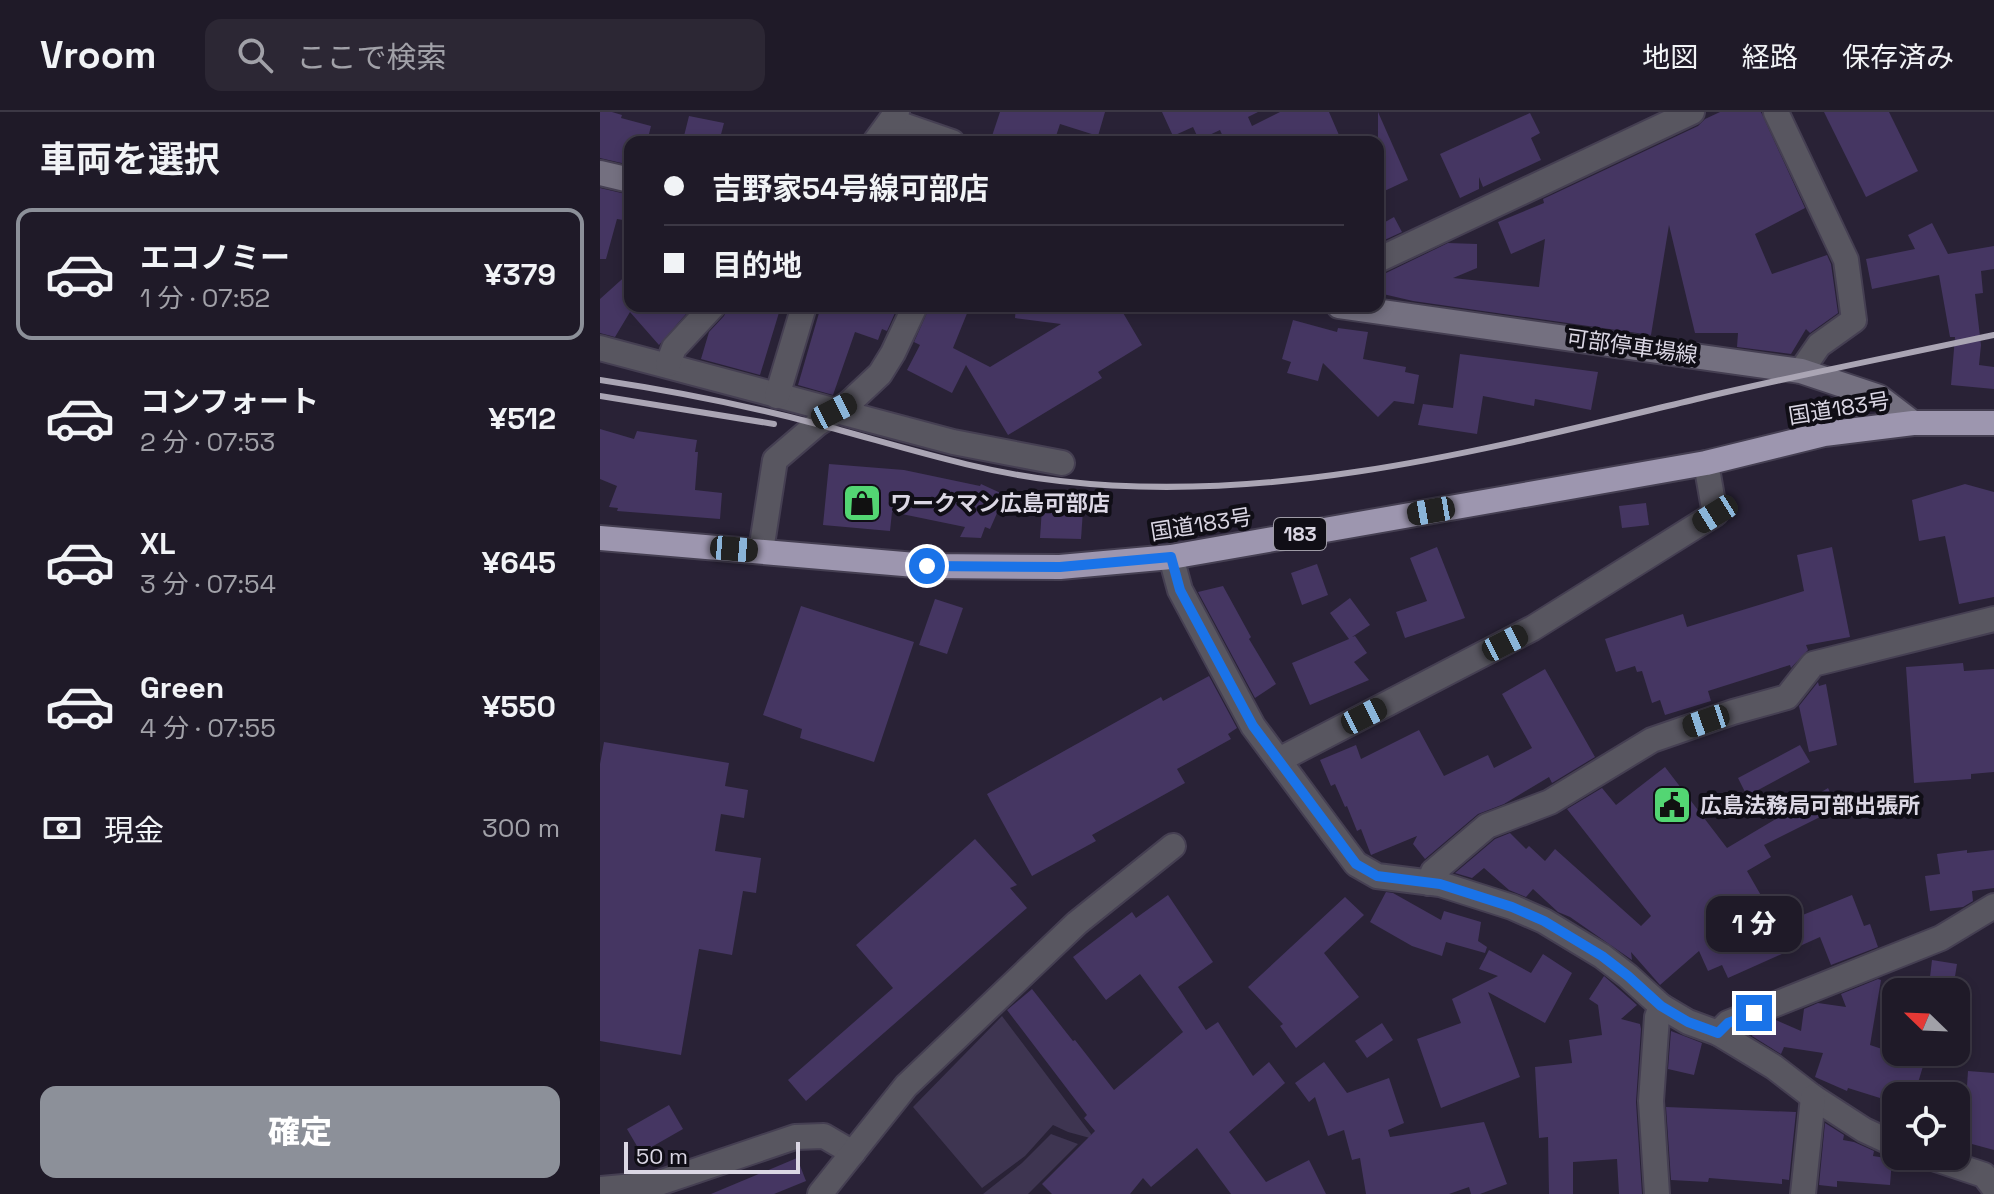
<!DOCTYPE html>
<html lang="ja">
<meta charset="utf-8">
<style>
body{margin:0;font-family:"Space Grotesk","Noto Sans JP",sans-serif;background:#2c2734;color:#f1f3f6;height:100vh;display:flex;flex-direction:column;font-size:30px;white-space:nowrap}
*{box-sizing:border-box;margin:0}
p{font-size:26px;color:#a1a1a8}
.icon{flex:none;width:44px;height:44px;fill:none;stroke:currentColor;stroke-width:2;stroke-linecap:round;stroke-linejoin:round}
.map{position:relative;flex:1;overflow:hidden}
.panel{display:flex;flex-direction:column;background:#1f1a28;width:600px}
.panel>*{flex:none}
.guide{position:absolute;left:24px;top:24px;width:760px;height:176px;border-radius:16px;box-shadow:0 4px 12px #0003,0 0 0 2px #3c3845;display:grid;align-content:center;height:176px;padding:0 40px;background:#1f1a28}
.needle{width:52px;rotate:293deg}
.buttons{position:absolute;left:1282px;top:866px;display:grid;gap:16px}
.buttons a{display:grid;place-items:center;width:88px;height:88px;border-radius:16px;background:#1f1a28;box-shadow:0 4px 12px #0003,0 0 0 2px #3c3845;font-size:40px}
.scale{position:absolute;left:24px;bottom:20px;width:176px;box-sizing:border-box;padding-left:8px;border:4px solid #dbd7e4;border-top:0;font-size:22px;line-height:28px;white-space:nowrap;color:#dbd7e4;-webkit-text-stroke:6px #100e16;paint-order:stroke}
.end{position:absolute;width:36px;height:36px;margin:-18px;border:10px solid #1a73e8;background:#fff;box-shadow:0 0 0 4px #fff}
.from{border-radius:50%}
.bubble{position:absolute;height:56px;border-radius:16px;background:#1f1a28;box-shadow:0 4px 12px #0003,0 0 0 2px #3c3845;font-size:26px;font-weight:800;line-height:56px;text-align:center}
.car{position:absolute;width:24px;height:48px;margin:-24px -12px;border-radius:10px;box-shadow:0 0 6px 2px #0007;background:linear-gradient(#222 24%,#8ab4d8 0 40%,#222 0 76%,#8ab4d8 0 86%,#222 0)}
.guide b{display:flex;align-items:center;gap:28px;height:76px;font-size:30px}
.guide b+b{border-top:2px solid #3c3845}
.guide i{width:20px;height:20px;background:#f1f3f6}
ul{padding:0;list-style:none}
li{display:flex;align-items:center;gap:24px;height:132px;margin:0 16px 12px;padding:0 24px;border:4px solid transparent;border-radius:16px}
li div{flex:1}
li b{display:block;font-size:30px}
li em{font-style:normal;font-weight:800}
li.selected{border-color:#8c9099}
li>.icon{width:72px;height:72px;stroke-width:1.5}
h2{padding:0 40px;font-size:36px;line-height:96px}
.pay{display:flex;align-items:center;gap:20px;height:88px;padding:0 40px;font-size:30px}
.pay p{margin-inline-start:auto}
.primary-button{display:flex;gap:16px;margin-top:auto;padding:16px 40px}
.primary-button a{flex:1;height:92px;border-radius:16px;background:#8c9099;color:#fff;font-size:32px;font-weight:800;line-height:92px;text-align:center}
header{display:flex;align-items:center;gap:48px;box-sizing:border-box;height:112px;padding:0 40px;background:#1f1a28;border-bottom:2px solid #3c3845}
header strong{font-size:38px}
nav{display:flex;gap:44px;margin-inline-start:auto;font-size:28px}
.search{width:560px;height:72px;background:#2c2734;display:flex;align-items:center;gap:20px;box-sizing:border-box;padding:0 28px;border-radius:16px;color:#a1a1a8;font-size:30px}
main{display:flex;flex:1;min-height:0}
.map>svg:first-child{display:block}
.green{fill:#3e3551}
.building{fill:#453662}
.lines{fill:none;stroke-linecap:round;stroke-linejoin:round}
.street-casing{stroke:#453f52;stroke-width:28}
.secondary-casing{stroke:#453f52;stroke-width:28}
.highway-casing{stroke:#453f52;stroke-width:28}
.street{stroke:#585660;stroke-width:24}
.secondary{stroke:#747080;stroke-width:24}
.highway{stroke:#9d96af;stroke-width:24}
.rail{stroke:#aaa5b4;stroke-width:6}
.route{stroke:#1a73e8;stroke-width:10}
.labels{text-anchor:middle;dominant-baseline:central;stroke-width:8;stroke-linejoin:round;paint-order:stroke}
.shield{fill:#100e16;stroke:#9e9ba6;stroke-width:2}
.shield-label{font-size:20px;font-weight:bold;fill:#dbd7e4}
.street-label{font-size:22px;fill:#dbd7e4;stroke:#100e16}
.poi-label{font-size:22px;font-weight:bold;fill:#dbd7e4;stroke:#100e16;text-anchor:start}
</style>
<header>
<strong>Vroom</strong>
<div class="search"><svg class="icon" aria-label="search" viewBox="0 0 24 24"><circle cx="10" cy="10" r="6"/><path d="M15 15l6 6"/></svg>ここで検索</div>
<nav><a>地図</a><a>経路</a><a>保存済み</a></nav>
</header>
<main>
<section class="panel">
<h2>車両を選択</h2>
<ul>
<li class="selected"><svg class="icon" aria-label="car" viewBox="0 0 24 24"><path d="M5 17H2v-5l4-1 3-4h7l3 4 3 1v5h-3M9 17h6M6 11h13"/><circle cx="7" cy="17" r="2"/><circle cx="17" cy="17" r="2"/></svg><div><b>エコノミー</b><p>1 分 · 07:52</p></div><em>¥379</em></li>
<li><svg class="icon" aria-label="car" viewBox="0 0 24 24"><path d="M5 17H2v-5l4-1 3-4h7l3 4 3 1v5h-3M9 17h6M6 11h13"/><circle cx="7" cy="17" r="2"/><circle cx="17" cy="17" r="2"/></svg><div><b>コンフォート</b><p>2 分 · 07:53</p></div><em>¥512</em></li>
<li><svg class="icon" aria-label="car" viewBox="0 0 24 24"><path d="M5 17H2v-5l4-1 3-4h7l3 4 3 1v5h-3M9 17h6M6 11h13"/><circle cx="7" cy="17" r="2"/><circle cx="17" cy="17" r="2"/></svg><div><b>XL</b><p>3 分 · 07:54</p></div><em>¥645</em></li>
<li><svg class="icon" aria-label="car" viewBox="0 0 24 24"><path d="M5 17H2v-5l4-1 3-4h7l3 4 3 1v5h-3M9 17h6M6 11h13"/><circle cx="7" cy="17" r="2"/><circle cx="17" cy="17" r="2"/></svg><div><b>Green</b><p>4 分 · 07:55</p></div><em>¥550</em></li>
</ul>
<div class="pay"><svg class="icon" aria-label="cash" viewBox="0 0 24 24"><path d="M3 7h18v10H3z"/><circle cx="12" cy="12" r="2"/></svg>現金<p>300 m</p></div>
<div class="primary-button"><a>確定</a></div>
</section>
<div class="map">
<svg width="1394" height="1082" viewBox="0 0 1394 1082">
<rect width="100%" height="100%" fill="#292236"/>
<g class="green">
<polygon points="402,904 491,1022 490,1026 468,1020 453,1013 425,1044 382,1076 313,995"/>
<polygon points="451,1022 478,1032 428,1082 383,1082 422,1051"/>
</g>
<g class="building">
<polygon points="0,0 12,0 22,3 21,6 51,14 47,30 30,30 30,53 0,46"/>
<polygon points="400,0 505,0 498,24 460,12 454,30 390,30"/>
<polygon points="562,0 658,0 648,5 652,14 680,0 729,0 742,30 618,30 624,27 620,18 599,28 593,15 573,24"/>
<polygon points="778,0 808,68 778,82"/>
<polygon points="1120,0 1161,0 1205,96 1155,122 1172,162 1227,143 1231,152 1238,201 1210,221 1206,217 1191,242 1137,235 1138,221 1095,221 1069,113 1051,223 813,189 783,182 786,161 848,131 877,132 877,156 853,166 939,175 945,127 911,142 898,110 944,91 943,87 1098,14 1105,7"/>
<polygon points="1224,0 1289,0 1318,59 1266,85"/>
<polygon points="930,1 940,21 931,26 941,48 883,75 879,65 879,77 860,86 840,42"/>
<polygon points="89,4 124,11 119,30 84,24"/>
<polygon points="0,76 30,83 23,108 17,107 6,147 0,147"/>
<polygon points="794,105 802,120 778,131 778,114"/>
<polygon points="1332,111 1348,142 1394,134 1394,157 1381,159 1383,181 1375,182 1381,233 1379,253 1394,255 1394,277 1351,273 1355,225 1350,225 1339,163 1272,177 1266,147 1315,137 1308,123"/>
<polygon points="30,160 30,194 93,194 59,233 30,200 15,225 0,221 0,187"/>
<polygon points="128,194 181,194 160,263 101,247 109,220 124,204"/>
<polygon points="221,194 298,194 287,219 282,217 278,228 255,220 233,283 198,273"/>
<polygon points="330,194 370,194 353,236 390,255 461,212 415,206 416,194 519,194 542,233 498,260 502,266 408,323 366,253 352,281 307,258 320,233 314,230"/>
<polygon points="693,208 737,220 738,216 768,220 763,247 806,255 805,260 819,263 814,292 794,289 778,305 723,251 718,269 687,261 691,250 682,247"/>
<polygon points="860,242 998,260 991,298 935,287 934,294 883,284 877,322 818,313 823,292 853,296"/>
<polygon points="0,317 34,327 37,319 97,328 95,340 98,340 95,378 122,381 120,407 17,399 18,396 9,395 17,374 0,367"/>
<polygon points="229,352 304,358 380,374 381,372 405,383 390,417 385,415 381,426 360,425 365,415 292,400 290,419 223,413"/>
<polygon points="1365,372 1394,380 1394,485 1359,492 1345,424 1319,429 1312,388"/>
<polygon points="1046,391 1049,413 1022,416 1019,394"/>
<polygon points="442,396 483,398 481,427 440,426"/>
<polygon points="837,435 865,506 805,526 796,500 827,489 810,446"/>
<polygon points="1232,435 1250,525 1206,533 1208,538 1191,556 1190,553 1108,579 1111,589 1065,603 1060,588 1052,591 1042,559 1037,560 1035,554 1016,560 1005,527 1083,502 1087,515 1204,479 1197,443"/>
<polygon points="717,452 728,483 702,493 691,461"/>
<polygon points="623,474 651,525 649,527 676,572 655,586 598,480"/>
<polygon points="750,486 770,513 752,525 755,524 767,541 754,550 769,568 710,593 692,551 749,527 730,501"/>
<polygon points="335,487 363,496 347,542 319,533"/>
<polygon points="201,494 314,530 274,650 200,626 202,617 163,603"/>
<polygon points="1363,551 1364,559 1394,557 1394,660 1371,662 1371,667 1314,671 1306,555"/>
<polygon points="945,557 995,645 952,671 949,665 904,692 878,702 825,747 813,732 817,724 771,743 761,717 757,719 747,694 745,695 735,672 731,674 720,648 756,633 761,647 819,618 844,664 888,643 894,656 932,636 902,582"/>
<polygon points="609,564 637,616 628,622 631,627 577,657 585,671 492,723 496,729 432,764 387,682 561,585 563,589"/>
<polygon points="1218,570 1219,574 1226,572 1237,633 1209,640 1199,594"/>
<polygon points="4,630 129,651 125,674 148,678 144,706 121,702 115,739 161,746 156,781 143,779 132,843 99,837 81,943 0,929 0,652"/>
<polygon points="1200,633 1210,650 1147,684 1138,666"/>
<polygon points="1065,655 1127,736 1228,676 1238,696 1164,733 1171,745 1147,759 1178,813 1252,783 1264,814 1270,812 1278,835 1231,853 1220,825 1128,866 1122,853 1108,859 1099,839 1060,873 1031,840 1032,848 970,805 958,800 933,777 926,785 909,778 884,756 872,766 855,761 895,727 910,721 926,737 929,734 945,749 955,737 1041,814 1051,804 967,697 1002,676 1016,693"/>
<polygon points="375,727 417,773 410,776 427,796 206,989 188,968 293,876 256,833"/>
<polygon points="1367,738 1367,741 1394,738 1394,776 1372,779 1373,789 1363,795 1330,799 1325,764 1340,762 1337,742"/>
<polygon points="786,780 793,781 841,808 844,799 881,810 878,829 887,835 885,841 846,830 842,844 812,834 770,810"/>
<polygon points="568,783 613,850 578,875 606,918 618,910 653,964 669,950 685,971 629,1020 666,1070 709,1048 726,1082 631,1082 597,1036 551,1075 543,1066 530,1082 452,1082 442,1072 495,1019 484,1006 487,1003 407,898 432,877 473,929 475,928 514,978 583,920 540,862 506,888 473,845 532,800 536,806"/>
<polygon points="745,785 764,803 724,841 759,885 696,936 680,914 683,912 648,875"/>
<polygon points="889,838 931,861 943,842 972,861 945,911 888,880 920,965 841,996 817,927 861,911 852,887 898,864 879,857"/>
<polygon points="1332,848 1357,852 1353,877 1329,874"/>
<polygon points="1004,864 1037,893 1021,907 1040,912 1041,917 1036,990 1042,1082 1019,1082 1017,1047 973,1050 973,1082 949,1082 948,1025 939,1026 935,955 972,951 969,928 1002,923 998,893 989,887"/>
<polygon points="1278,867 1281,868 1270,933 1324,951 1314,984 1296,984 1296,991 1248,976 1247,979 1215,965 1223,941 1184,935 1181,942 1152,924 1155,916 1176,908 1201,919 1204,897 1218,891 1246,895 1241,882"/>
<polygon points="782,911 793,928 767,946 755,929"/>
<polygon points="1071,919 1102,931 1094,963 1068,957"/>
<polygon points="724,950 747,981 789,966 804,1011 788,1018 790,1025 884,1010 907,1072 880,1082 871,1082 869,1075 849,1082 766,1082 760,1046 752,1048 744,1018 728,1024 715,985 709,990 695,971"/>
<polygon points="1368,959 1394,961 1394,1038 1357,1028 1366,989"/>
<polygon points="69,993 83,1017 41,1041 27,1017"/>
<polygon points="1066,995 1196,1000 1189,1068 1182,1067 1182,1072 1109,1066 1108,1070 1071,1068"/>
<polygon points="1225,1011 1244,1023 1243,1028 1254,1030 1274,1039 1273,1044 1292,1047 1290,1073 1237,1069 1237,1075 1219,1073"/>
<polygon points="197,1046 206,1069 174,1082 111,1082"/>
</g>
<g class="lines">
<defs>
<g id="street">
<polyline points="1176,0 1246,148 1254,208 1219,233 1201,259"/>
<polyline points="291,9 352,30"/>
<polyline points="275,30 297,0"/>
<polyline points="778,148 1092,0"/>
<polyline points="0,236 353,330 462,351"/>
<polyline points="68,252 74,236 113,194"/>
<polyline points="177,284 204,194"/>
<polyline points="161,439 175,348 217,312 249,291 280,262 293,241 315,194"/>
<polyline points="571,445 580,478 653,614 756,752 777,764 840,772 912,795 944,809 1002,844 1028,864 1061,894 1088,910 1118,921 1174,955 1213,985 1264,1018 1296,1033"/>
<polyline points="679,648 933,516 1115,402 1106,351"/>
<polyline points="829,771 833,760 887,714 950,690 1052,628 1133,600 1187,585 1213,552 1394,507"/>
<polyline points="1118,921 1128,911 1341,826 1394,794"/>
<polyline points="1327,1044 1384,1063 1394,1076"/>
<polyline points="0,1077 56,1072 195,1025 224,1024 253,1041"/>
<polyline points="220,1082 306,974 477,811 573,734"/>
<polyline points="1057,1082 1051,989 1057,905 1061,894"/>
<polyline points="1203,1082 1213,985"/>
</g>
<g id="secondary">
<polyline points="0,61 30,68"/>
<polyline points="739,194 1201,259 1279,285 1313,311"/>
</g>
<polyline id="highway" points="0,426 327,454 460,455 571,445 1106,351 1224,322 1313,311 1394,311"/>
</defs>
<use href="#street" class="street-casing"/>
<use href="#secondary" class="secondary-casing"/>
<use href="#highway" class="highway-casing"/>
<use href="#street" class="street"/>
<use href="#secondary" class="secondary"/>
<use href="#highway" class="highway"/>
<g class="rail">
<path d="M0,268C73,279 145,293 217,312C297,333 377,360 460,369C677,394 891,336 1101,286C1198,263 1296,244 1394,223"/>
<polyline points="0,284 174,312"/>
</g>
</g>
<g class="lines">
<polyline class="route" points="327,454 460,455 571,445 580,478 653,614 756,752 777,764 840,772 912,795 944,809 1002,844 1028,864 1061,894 1088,910 1118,921 1128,911 1154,901"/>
</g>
<defs>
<symbol id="shop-square" viewBox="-11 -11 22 22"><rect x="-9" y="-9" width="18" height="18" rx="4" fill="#53d673" stroke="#100e16"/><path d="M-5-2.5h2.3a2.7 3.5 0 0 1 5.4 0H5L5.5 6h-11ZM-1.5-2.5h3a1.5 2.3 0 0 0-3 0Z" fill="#111"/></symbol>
<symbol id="civic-square" viewBox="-11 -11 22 22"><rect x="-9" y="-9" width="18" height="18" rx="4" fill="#53d673" stroke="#100e16"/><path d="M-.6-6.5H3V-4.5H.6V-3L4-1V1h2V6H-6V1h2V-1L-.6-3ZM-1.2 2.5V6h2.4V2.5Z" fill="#111"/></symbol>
</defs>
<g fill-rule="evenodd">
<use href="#shop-square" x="240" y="369" width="44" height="44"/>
<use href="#civic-square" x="1050" y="671" width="44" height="44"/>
</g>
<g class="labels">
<rect class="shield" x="674" y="406" width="52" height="32" rx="6"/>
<g class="shield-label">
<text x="700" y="422">183</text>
</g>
<g class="street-label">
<text transform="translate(1032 234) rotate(8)">可部停車場線</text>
<text transform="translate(1239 296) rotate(-9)">国道183号</text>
<text transform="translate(601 412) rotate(-9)">国道183号</text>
</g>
<g class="poi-label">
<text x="290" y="391">ワークマン広島可部店</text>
<text x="1100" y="693">広島法務局可部出張所</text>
</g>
</g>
</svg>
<div class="buttons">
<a><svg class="needle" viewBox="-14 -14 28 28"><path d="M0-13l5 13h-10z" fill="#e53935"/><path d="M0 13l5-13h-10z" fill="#a1a1a8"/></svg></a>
<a><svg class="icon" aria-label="locate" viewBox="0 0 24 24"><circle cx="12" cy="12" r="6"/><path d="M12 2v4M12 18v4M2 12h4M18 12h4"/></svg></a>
</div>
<div class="scale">50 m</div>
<i class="end from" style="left:327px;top:454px"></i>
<i class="end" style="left:1154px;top:901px"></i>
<div class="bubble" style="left:1106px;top:784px;width:96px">1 分</div>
<i class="car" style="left:234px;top:299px;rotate:63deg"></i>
<i class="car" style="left:831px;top:399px;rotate:260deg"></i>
<i class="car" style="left:1115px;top:402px;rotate:238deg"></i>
<i class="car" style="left:134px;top:437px;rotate:95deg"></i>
<i class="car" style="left:905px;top:531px;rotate:63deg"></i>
<i class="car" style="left:764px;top:604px;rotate:63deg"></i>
<i class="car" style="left:1106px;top:609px;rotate:251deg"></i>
<div class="guide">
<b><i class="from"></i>吉野家54号線可部店</b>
<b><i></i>目的地</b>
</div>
</div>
</main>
